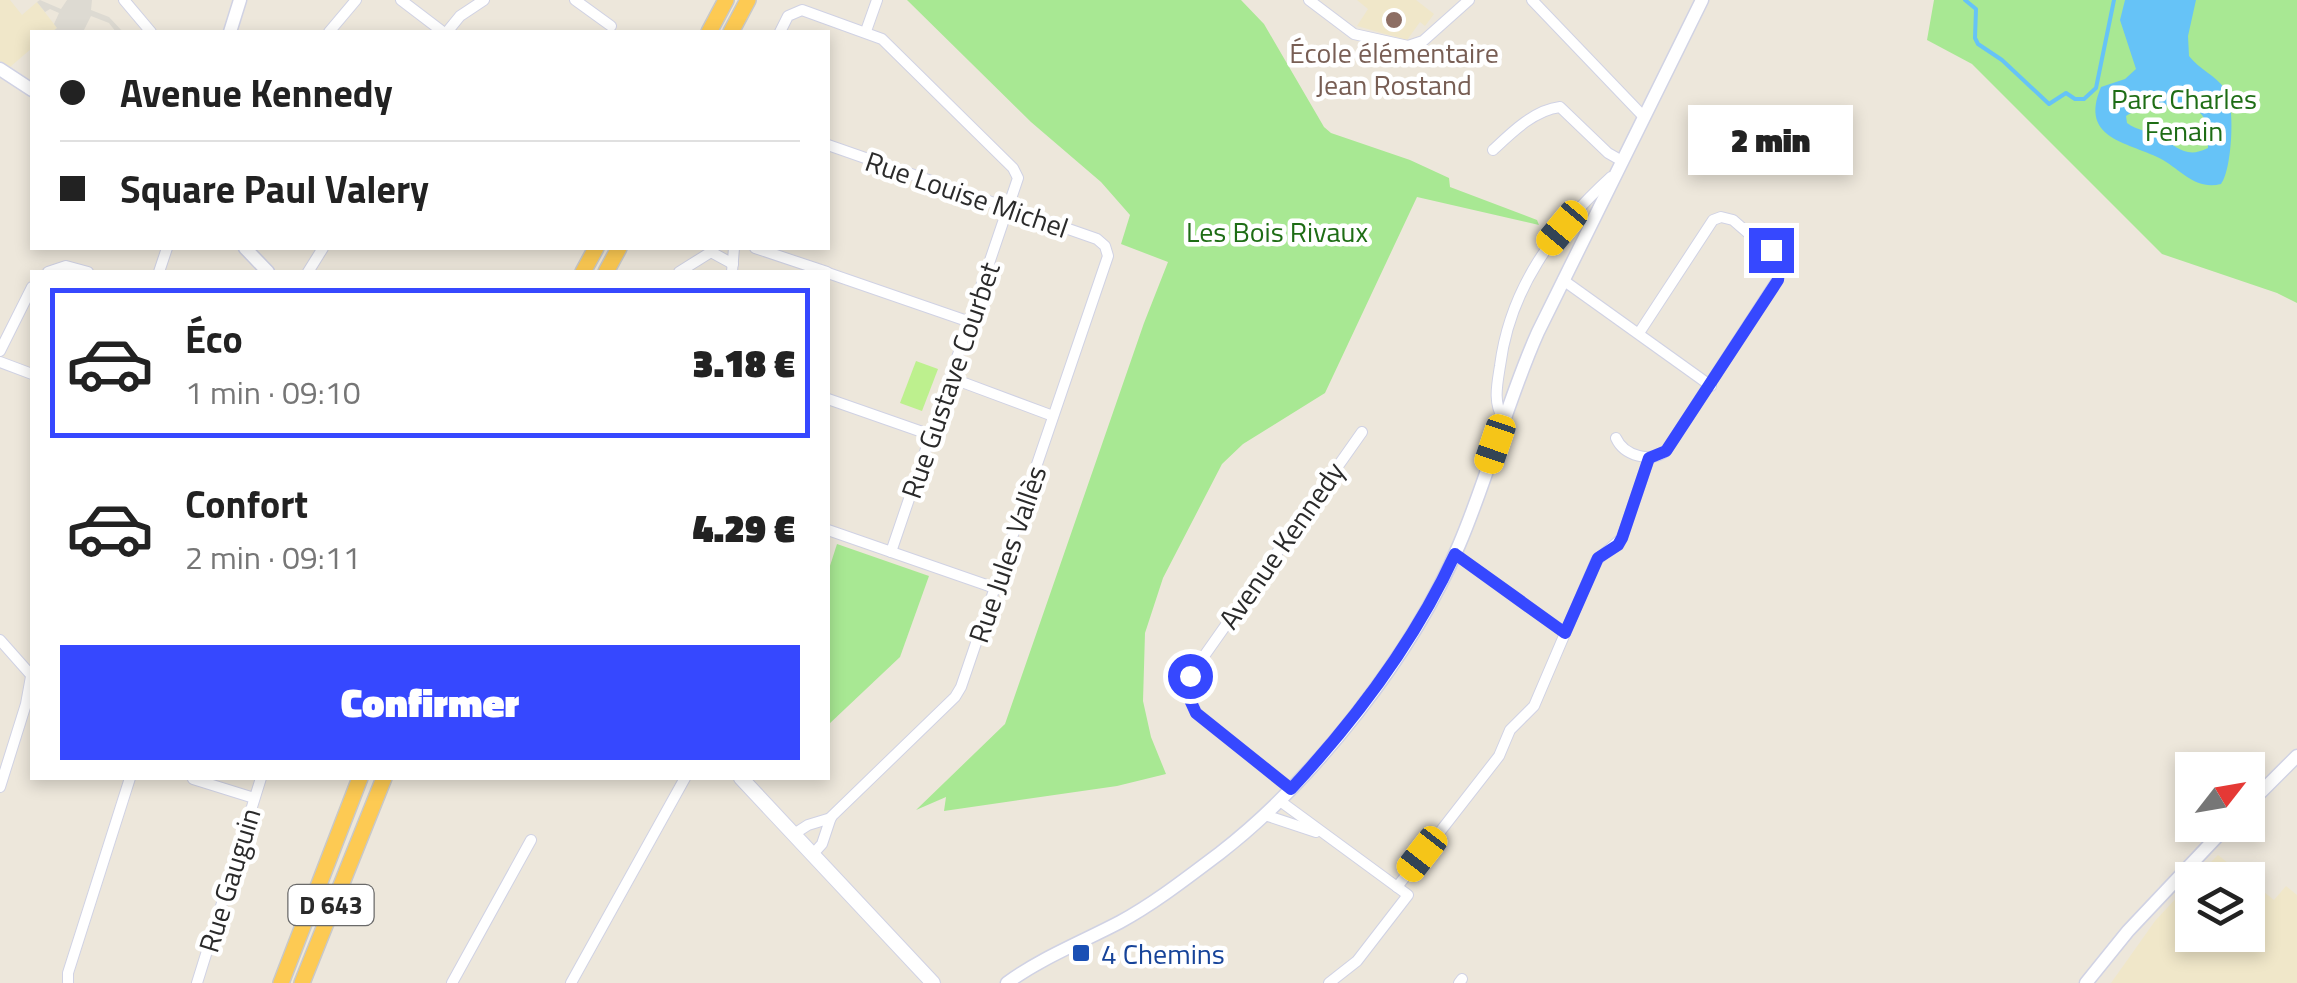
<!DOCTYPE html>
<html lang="fr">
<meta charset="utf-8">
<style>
body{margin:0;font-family:"Titillium Web",sans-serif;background:#f2f2f2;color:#222;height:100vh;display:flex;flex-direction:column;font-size:38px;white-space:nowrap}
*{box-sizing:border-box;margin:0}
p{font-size:32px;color:#767676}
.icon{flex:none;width:55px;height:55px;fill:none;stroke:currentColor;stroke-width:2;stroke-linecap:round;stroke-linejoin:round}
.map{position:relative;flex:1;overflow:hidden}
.side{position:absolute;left:30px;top:270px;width:800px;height:510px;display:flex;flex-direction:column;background:#fff;border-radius:0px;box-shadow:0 5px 15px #0003}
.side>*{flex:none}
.top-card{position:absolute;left:30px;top:30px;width:800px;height:220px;border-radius:0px;box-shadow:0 5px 15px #0003;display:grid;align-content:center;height:220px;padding:0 30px;background:#fff}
.needle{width:65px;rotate:59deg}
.controls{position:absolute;left:2175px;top:752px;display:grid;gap:20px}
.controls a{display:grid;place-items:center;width:90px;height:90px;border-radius:0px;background:#fff;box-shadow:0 5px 15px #0003;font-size:50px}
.end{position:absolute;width:45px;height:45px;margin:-22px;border:12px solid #3648ff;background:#fff;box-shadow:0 0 0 5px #fff}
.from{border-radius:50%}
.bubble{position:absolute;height:70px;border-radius:0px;background:#fff;box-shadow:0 5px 15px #0003;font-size:32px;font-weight:800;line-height:70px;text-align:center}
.car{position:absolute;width:30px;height:60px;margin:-30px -15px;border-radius:12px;box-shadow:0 0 8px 2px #0007;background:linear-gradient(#f5c518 24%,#345 0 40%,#f5c518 0 76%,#345 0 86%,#f5c518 0)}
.top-card b{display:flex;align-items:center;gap:35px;height:95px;font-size:38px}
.top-card b+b{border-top:2px solid #e0e0e0}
.top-card i{width:25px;height:25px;background:#222}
ul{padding:18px 0 0;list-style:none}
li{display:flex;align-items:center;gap:30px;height:150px;margin:0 20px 15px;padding:0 10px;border:5px solid transparent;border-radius:0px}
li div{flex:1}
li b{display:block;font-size:38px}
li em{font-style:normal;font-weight:800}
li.selected{border-color:#3648ff}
li>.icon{width:90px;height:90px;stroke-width:1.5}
.action{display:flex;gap:20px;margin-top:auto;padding:20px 30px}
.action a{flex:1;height:115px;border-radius:0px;background:#3648ff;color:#fff;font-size:40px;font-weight:800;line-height:115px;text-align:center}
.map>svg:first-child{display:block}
.education{fill:#f0e7c9}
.green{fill:#a8e893}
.pitch{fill:#bdf08e}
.plaza{fill:#dddad2}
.water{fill:#66c3f7;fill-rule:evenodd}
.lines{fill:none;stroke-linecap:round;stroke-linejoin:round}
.stream{stroke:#66c3f7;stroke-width:4}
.minor-casing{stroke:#d0d2e4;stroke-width:12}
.tertiary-casing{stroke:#d0d2e4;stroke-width:15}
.secondary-casing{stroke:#d0d2e4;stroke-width:16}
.trunk-casing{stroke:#c8c8c8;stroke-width:18}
.minor{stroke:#fff;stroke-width:10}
.tertiary{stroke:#fff;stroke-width:12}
.secondary{stroke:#fff;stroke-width:14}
.trunk{stroke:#fdca53;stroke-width:15}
.route{stroke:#3648ff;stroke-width:12}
.education-dot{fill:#8d6e63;stroke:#fff;stroke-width:4}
.transit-dot{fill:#1a4fb4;stroke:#fff;stroke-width:4}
.labels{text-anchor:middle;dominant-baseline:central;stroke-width:9;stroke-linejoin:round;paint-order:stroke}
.shield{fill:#fff;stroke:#6a6a6a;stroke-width:2.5}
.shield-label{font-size:25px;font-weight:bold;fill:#2a2a2a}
.education-label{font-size:28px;fill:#785e54;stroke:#fff}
.park-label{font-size:28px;fill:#1e6d15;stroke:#fff}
.street-label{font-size:28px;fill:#2a2a2a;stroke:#fff}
.transit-label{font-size:28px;fill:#164399;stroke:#fff;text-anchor:start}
</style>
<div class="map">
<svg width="2297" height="983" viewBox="0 0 2297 983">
<rect width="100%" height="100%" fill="#ede7db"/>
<g class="education">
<polygon points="0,0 10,0 22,15 37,2 57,28 52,32 32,32 32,48 10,67 0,61"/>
<polygon points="1357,0 1416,0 1434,14 1425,26 1420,22 1407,40 1357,26 1368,9"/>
<polygon points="2218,855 2274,900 2286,886 2297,895 2297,983 2111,983 2155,921 2192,881 2192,935 2248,935 2248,880 2193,880"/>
</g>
<g class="green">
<polygon points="907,0 1241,0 1264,24 1324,127 1331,133 1410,160 1449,178 1450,187 1537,220 1539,225 1417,197 1325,393 1243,444 1222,464 1163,578 1145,633 1143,701 1151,737 1166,774 1117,786 944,811 946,797 916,810 1005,724 1144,323 1168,262 1121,244 1130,215 1101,182 1031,122"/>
<polygon points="1934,0 2297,0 2297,303 2277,293 2162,254 1972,64 1927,40"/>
<polygon points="837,544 929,576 900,657 828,725 828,572"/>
</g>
<polygon class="pitch" points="916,361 938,369 922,411 900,403"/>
<polygon class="plaza" points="40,0 61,9 67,0 92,0 91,10 109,17 123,32 116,32 109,23 91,16 83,32 52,32 57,28 54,24 59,13 50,9 45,12 37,2"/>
<path class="water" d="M2125,0H2196L2188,36L2189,56C2199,69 2215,75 2225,89C2236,103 2232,171 2221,184C2196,190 2183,172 2163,160C2131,142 2078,141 2101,87L2125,79L2136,69L2120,20ZM2147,103C2185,110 2211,96 2208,148C2186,159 2178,147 2160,137C2149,131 2138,131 2127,123L2126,116Z"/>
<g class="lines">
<polyline class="stream" points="1965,0 1976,9 1975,38 1978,44 2002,60 2049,104 2066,93 2075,99 2084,99 2096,88 2114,0"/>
<defs>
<g id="minor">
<polyline points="124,0 151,32"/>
<polyline points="401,0 443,32"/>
<polyline points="575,0 611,26"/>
<polyline points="1309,0 1354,34 1408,46 1423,41 1469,0"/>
<polyline points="1532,0 1644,117"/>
<polyline points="866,31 877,0"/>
<polyline points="329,32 356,0"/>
<polyline points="447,32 460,16 484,0"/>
<polyline points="780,32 788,16 802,10 882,39 1013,168 1018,178 891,552"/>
<path d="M1493,150C1511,133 1534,110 1560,107L1608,153L1622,161"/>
<polyline points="755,248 827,272"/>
<polyline points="48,272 66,266 88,272"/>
<polyline points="159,272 167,248"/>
<polyline points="308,272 323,248"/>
<polyline points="679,272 711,252 733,264"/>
<polyline points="732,272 734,248"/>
<polyline points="828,273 970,322"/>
<polyline points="1563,280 1711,386"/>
<polyline points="0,351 32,287"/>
<polyline points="0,362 32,374"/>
<polyline points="951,378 1053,416"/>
<polyline points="828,399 931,435"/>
<path d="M1503,419C1493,402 1497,385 1500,366C1510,288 1554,229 1611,177"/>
<path d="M1616,438C1624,456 1651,463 1666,451L1777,280L1779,260L1733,220L1721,217L1713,220L1639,333"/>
<polyline points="828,530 995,588"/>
<polyline points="1455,554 1565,633"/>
<polyline points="0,640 31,675"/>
<polyline points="193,779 254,798"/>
<polyline points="0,787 26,704 32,671"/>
<polyline points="1291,789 1196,713 1191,700 1190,676 1362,432"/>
<polyline points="1280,801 1408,895 1357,961 1329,983"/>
<polyline points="1265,815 1316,832"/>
<polyline points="794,834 808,825 831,818"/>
<polyline points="813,854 822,844 831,817 955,697 961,687 1108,256 1105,246 1097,239 828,145"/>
<polyline points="1397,887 1499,756 1510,730 1534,706 1596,561 1622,538 1649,458"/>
<polyline points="68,983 68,973 130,778"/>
<polyline points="197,983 261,778"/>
<polyline points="452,983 531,840"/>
<polyline points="571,983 685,778"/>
<polyline points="1459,983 1462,979"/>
</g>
<g id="tertiary">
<polyline points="230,32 240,0"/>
<polyline points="0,69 32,90"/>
<polyline points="245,248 268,272"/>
<polyline points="2248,805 2297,756"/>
<path d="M1007,983C1041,958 1082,942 1120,922C1155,903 1188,877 1220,853C1314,780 1413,654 1459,545C1489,475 1507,401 1538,332L1702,0"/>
<polyline points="2086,983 2128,931 2228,825"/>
</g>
<polyline id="secondary" points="741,778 933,983"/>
<g id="trunk">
<polyline points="709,32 726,0"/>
<polyline points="731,32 748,0"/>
<polyline points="583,272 596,248"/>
<polyline points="606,272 619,248"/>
<polyline points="281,983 360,778"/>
<polyline points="302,983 384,778"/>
</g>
</defs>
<use href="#minor" class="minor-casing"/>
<use href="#tertiary" class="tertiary-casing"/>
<use href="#secondary" class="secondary-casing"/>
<use href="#trunk" class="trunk-casing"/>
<use href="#minor" class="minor"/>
<use href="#tertiary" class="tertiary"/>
<use href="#secondary" class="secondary"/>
<use href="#trunk" class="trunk"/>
</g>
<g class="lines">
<path class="route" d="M1190,676V700L1196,713L1291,789C1356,719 1415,641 1455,554L1565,633L1598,558L1618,545L1622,538L1649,458L1666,451L1778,280L1780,264L1771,250"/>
</g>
<circle class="education-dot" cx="1394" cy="20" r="10"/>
<rect class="transit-dot" x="1071" y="943" width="20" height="20" rx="5"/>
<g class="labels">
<rect class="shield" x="288.5" y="885" width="85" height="40" rx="8"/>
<g class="shield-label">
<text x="331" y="905">D 643</text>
</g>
<g class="education-label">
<text x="1394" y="52">École élémentaire<tspan x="1394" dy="32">Jean Rostand</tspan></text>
</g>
<g class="park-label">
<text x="2184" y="98">Parc Charles<tspan x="2184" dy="32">Fenain</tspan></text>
<text x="1277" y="231">Les Bois Rivaux</text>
</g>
<g class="street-label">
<text transform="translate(967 194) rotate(19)">Rue Louise Michel</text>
<text transform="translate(950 380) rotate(-71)">Rue Gustave Courbet</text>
<text transform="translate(1281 545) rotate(-55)">Avenue Kennedy</text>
<text transform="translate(1007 554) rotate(-71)">Rue Jules Vallès</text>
<text transform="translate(229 880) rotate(-73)">Rue Gauguin</text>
</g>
<g class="transit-label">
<text x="1101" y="953">4 Chemins</text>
</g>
</g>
</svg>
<div class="controls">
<a><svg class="needle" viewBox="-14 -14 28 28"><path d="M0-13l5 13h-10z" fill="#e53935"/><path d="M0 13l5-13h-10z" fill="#767676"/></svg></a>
<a><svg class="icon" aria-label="layers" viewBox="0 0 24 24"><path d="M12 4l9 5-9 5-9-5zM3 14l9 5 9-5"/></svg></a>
</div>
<i class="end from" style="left:1190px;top:676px"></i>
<i class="end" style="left:1771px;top:250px"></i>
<div class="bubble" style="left:1688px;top:105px;width:165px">2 min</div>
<i class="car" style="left:1562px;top:228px;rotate:220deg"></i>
<i class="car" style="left:1495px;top:444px;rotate:199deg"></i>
<i class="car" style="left:1422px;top:854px;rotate:218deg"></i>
<div class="top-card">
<b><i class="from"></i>Avenue Kennedy</b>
<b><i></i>Square Paul Valery</b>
</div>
<section class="side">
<ul>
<li class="selected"><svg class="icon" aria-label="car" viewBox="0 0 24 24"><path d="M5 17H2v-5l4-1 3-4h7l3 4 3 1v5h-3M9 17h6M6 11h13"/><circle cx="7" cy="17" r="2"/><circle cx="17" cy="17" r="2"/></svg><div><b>Éco</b><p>1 min · 09:10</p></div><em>3.18 €</em></li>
<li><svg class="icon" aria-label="car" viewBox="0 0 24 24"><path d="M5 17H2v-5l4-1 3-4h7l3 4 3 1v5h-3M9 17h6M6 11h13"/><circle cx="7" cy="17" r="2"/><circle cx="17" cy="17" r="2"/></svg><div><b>Confort</b><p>2 min · 09:11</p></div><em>4.29 €</em></li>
</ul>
<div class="action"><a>Confirmer</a></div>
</section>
</div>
